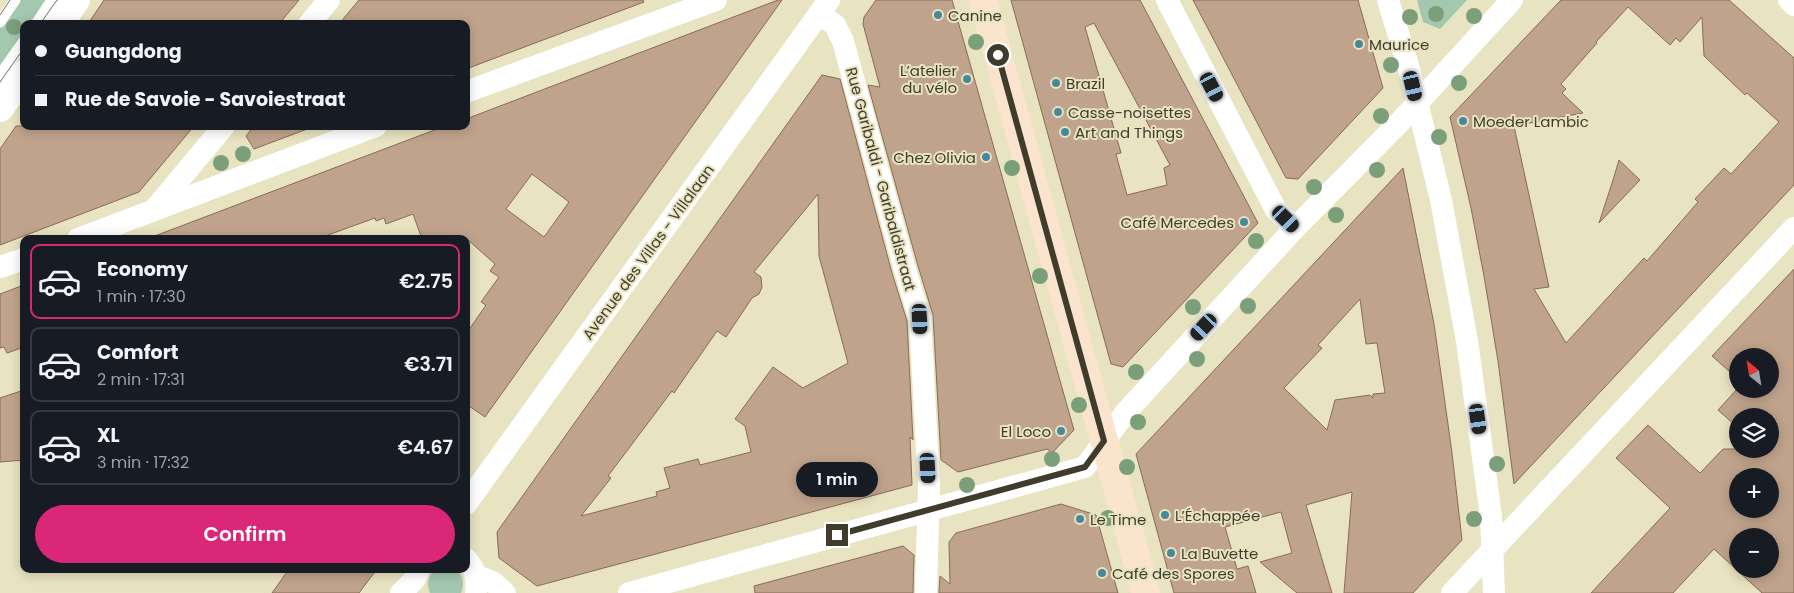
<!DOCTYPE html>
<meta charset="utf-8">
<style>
body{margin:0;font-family:Poppins,sans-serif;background:#242831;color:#f1f3f6;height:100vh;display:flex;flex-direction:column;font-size:19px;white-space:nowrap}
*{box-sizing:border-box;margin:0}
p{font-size:16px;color:#9ea1a6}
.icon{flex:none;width:28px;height:28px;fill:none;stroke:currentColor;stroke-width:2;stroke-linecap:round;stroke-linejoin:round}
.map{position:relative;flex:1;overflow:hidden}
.sheet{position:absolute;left:20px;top:235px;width:450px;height:338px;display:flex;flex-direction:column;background:#171b24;border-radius:10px;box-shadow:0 2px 12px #0003}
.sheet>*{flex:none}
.hud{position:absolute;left:20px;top:20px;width:450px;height:110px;border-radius:10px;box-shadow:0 2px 12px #0003;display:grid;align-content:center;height:110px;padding:0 15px;background:#171b24}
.needle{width:32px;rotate:330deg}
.controls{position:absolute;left:1729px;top:348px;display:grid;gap:10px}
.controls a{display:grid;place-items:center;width:50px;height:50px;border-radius:50%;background:#171b24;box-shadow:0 2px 12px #0003;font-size:25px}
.end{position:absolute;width:22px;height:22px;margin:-11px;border:6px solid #3f3c2e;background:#fff;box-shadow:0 0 0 2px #fff}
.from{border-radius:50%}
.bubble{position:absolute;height:35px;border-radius:18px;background:#171b24;box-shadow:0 2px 12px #0003;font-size:16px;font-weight:600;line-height:35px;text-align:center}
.car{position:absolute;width:15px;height:30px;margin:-15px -8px;border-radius:6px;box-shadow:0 0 4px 1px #0007;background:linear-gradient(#222 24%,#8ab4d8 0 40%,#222 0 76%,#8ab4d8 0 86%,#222 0)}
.hud b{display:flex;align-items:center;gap:18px;height:48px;font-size:19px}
.hud b+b{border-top:1px solid #363941}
.hud i{width:12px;height:12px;background:#f1f3f6}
ul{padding:9px 0 0;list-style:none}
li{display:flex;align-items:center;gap:15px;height:75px;margin:0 10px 8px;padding:0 5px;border:2px solid #363941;border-radius:10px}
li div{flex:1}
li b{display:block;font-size:19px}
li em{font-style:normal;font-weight:600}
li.current{border-color:#db2777}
li>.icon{width:45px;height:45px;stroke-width:1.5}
.button{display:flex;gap:10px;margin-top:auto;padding:10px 15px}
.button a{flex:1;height:58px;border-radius:30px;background:#db2777;color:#fff;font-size:20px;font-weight:600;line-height:58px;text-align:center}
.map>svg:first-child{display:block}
.green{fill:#a4c7af}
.building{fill:#c0a38c;stroke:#876c56;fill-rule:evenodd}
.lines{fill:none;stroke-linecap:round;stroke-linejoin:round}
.service{stroke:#fff;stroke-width:11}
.minor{stroke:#fff;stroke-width:22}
.tertiary{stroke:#fff;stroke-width:28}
.secondary{stroke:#fbe4ce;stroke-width:28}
.tram{stroke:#726f5a;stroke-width:1}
.tree{fill:#7b9f7a}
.route{stroke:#3f3c2e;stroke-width:6}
.poi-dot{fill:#47889b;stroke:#e8e3c0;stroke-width:2}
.labels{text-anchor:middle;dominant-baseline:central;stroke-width:4;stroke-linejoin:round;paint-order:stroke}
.poi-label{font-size:15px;fill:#3f3c2e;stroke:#e8e3c0;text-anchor:start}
.street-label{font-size:15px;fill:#3f3c2e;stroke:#e8e3c0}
</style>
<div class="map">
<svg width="1794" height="593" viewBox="0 0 1794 593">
<rect width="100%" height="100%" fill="#e8e3c0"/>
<g class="green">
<polygon points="19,0 49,0 33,24 24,24 24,37 0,71 0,27"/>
<polygon points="1417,0 1467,0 1440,29 1423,22"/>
<path d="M435,569H455C463,576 465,583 461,593H430C426,584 428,577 435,569Z"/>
</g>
<g class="building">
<polygon points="104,0 299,0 279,24 88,24"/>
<polygon points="359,0 643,0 644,2 466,69 466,24 339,24"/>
<path d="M778,0H782L485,417L466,404V334L486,305L481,302L499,277L490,271L495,264L467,239H422L413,214L386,224L384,218L376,221L375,218L317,239H153L152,237L445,126H466V119ZM532,174L569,202L544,237L506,209Z"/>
<polygon points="876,0 952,0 1074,430 1052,453 1047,449 958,472 941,460 933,315 918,266 868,85 880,87 863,24 864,17"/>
<path d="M1011,0H1140L1258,223L1123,367L1111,364ZM1094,23L1170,165L1164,168L1167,185L1127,195L1116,154L1121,153L1085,27Z"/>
<polygon points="1193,0 1358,0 1383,88 1298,179 1286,178"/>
<path d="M1561,0H1729L1794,58V185L1514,484L1498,361L1484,276L1471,208L1450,117ZM1628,7L1670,45L1676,38L1680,42L1702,17L1704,56L1745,95L1747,93L1779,122L1731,174L1724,168L1695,199L1698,202L1647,261L1644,258L1566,343L1534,289L1549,287L1514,126L1583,113L1562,93L1566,89L1561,84L1597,43L1596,42Z"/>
<path d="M822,75L840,79L892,273L907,321L913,440L910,437L912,485L537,586L499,558L497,532ZM818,194L819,256L848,363L803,388L773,367L735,419L745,426L751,452L700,465L698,459L664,468L670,488L656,492L657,496L581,516L611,478L608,476L672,391L674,393L717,331L726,337L752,298L759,294L762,287L761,277L754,272Z"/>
<polygon points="16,126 194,126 139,192 0,245 0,149"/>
<polygon points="254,126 310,126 310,128 254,149 246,136"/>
<polygon points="1619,160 1640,180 1599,223 1613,180"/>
<path d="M1403,168L1434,324L1452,453L1462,540L1413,593H1344L1352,492L1306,505L1332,593H1297L1260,562L1292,553L1281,512L1225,527L1237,569L1248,566L1256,593H1174L1136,454ZM1360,299L1366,344L1377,343L1385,393L1373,394V398L1370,395L1335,400L1327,430L1284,388L1322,348L1318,345Z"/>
<path d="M1794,269V593H1762L1714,549L1673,593H1591L1670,508L1616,458L1648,425L1700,473L1723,449H1770V416H1738V428L1718,410L1738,388L1770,389V356H1738V379L1712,356ZM1738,476H1770V509H1738ZM1738,536H1770V569H1738Z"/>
<polygon points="24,285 24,347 7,353 4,347 0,348 0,294"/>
<polygon points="24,390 24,460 0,462 0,398"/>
<polygon points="1061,504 1096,515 1118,593 939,593 940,576 950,584 949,542 956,533"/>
<polygon points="903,546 914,555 913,593 755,593 754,586"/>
<polygon points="289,569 377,569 359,593 272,593"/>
</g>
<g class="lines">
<g class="service">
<polyline points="0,22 15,0"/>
<polyline points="36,24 52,0"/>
<polyline points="0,75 24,41"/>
</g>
<g class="minor">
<polyline points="1167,0 1276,210 1295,228"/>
<polyline points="1388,0 1409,69 1441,200 1467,341 1491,516 1494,593"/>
<polyline points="1789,0 1794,5"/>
<polyline points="820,14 835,25 843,41 905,270 920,319 929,486 926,593"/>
<polyline points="309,24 329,0"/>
<polyline points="466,92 716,0"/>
<polyline points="154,210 224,126"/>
<polyline points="78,239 376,126"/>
<polyline points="0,267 24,259"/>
<polyline points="466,504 829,0"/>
<path d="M466,559C476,570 477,578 476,593"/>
<polyline points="477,576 493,582 505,593"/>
<polyline points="401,593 415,579 419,569"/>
<polyline points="629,593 1085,467 1126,412 1295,228 1399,123 1512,0"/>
<polyline points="1452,593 1794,228"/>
</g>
<g class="tertiary">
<polyline points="59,24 76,0"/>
<polyline points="0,108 24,74"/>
</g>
<polyline class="secondary" points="983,0 1146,593"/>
<g class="tram">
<polyline points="0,15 10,0"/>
<polyline points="40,24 57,0"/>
<polyline points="0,82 24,48"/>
</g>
</g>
<g class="tree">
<circle cx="1436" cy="14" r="8"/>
<circle cx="1474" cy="16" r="8"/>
<circle cx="1410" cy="17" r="8"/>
<circle cx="14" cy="27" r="8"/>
<circle cx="976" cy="42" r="8"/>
<circle cx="1391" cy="65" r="8"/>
<circle cx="1459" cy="83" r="8"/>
<circle cx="1381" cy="116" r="8"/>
<circle cx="1439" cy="137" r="8"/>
<circle cx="243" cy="154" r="8"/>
<circle cx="221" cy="163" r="8"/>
<circle cx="1012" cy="168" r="8"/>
<circle cx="1377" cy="170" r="8"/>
<circle cx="1314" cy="187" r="8"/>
<circle cx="1336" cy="215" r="8"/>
<circle cx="1256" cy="241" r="8"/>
<circle cx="1040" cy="276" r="8"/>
<circle cx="1248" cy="306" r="8"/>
<circle cx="1193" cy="307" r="8"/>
<circle cx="1197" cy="359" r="8"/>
<circle cx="1136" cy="372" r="8"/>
<circle cx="1079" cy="405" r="8"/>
<circle cx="1138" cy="422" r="8"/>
<circle cx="1052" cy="459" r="8"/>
<circle cx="1497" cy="464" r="8"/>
<circle cx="1127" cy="467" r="8"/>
<circle cx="967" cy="485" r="8"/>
<circle cx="1108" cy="518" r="8"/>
<circle cx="1474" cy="519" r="8"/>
</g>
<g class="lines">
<polyline class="route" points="837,535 1085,467 1104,441 998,55"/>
</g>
<g class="poi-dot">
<circle cx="938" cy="15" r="5"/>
<circle cx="1359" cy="44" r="5"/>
<circle cx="967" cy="79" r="5"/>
<circle cx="1056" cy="83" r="5"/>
<circle cx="1058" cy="112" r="5"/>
<circle cx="1463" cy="121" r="5"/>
<circle cx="1065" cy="132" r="5"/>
<circle cx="986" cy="157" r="5"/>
<circle cx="1244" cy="222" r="5"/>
<circle cx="1061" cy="431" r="5"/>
<circle cx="1165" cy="515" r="5"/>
<circle cx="1080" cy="519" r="5"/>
<circle cx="1171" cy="553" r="5"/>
<circle cx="1102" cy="573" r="5"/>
</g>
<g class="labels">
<g class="poi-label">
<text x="948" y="15">Canine</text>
<text x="1369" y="44">Maurice</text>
<text x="957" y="70" text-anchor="end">L’atelier<tspan x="957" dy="17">du vélo</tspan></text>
<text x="1066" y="83">Brazil</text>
<text x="1068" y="112">Casse-noisettes</text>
<text x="1473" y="121">Moeder Lambic</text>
<text x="1075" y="132">Art and Things</text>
<text x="976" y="157" text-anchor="end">Chez Olivia</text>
<text x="1234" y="222" text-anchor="end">Café Mercedes</text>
<text x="1051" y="431" text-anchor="end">El Loco</text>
<text x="1175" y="515">L’Échappée</text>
<text x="1090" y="519">Le Time</text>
<text x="1181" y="553">La Buvette</text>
<text x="1112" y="573">Café des Spores</text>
</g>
<g class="street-label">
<text transform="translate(881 179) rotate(75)">Rue Garibaldi - Garibaldistraat</text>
<text transform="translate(648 252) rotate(-54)">Avenue des Villas - Villalaan</text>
</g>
</g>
</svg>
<div class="controls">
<a><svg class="needle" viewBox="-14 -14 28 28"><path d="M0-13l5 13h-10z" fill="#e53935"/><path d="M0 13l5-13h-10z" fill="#9ea1a6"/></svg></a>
<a><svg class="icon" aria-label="layers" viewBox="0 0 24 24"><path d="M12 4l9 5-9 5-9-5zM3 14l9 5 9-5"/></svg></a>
<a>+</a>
<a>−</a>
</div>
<i class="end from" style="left:998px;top:55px"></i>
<i class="end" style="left:837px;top:535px"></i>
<div class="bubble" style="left:796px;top:462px;width:82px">1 min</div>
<i class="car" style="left:1413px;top:86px;rotate:167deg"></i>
<i class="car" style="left:1212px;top:87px;rotate:152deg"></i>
<i class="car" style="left:1286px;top:219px;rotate:135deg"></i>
<i class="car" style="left:920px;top:319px;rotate:177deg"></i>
<i class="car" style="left:1204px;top:327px;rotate:223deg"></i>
<i class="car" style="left:1478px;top:419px;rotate:172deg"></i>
<i class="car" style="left:928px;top:468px;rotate:177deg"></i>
<div class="hud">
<b><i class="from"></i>Guangdong</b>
<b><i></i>Rue de Savoie - Savoiestraat</b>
</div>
<section class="sheet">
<ul>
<li class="current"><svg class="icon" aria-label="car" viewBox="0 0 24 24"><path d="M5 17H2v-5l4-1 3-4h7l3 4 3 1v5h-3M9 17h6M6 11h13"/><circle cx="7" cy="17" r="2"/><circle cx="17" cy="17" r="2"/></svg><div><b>Economy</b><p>1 min · 17:30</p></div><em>€2.75</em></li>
<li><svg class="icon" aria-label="car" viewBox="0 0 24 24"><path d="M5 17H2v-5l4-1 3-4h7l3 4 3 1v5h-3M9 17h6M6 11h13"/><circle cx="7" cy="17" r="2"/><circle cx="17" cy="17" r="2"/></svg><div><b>Comfort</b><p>2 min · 17:31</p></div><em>€3.71</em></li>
<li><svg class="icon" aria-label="car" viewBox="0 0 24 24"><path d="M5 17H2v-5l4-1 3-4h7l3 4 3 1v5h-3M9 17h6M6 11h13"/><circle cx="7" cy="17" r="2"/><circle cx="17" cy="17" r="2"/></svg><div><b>XL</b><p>3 min · 17:32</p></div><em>€4.67</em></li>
</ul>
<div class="button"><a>Confirm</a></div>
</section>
</div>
